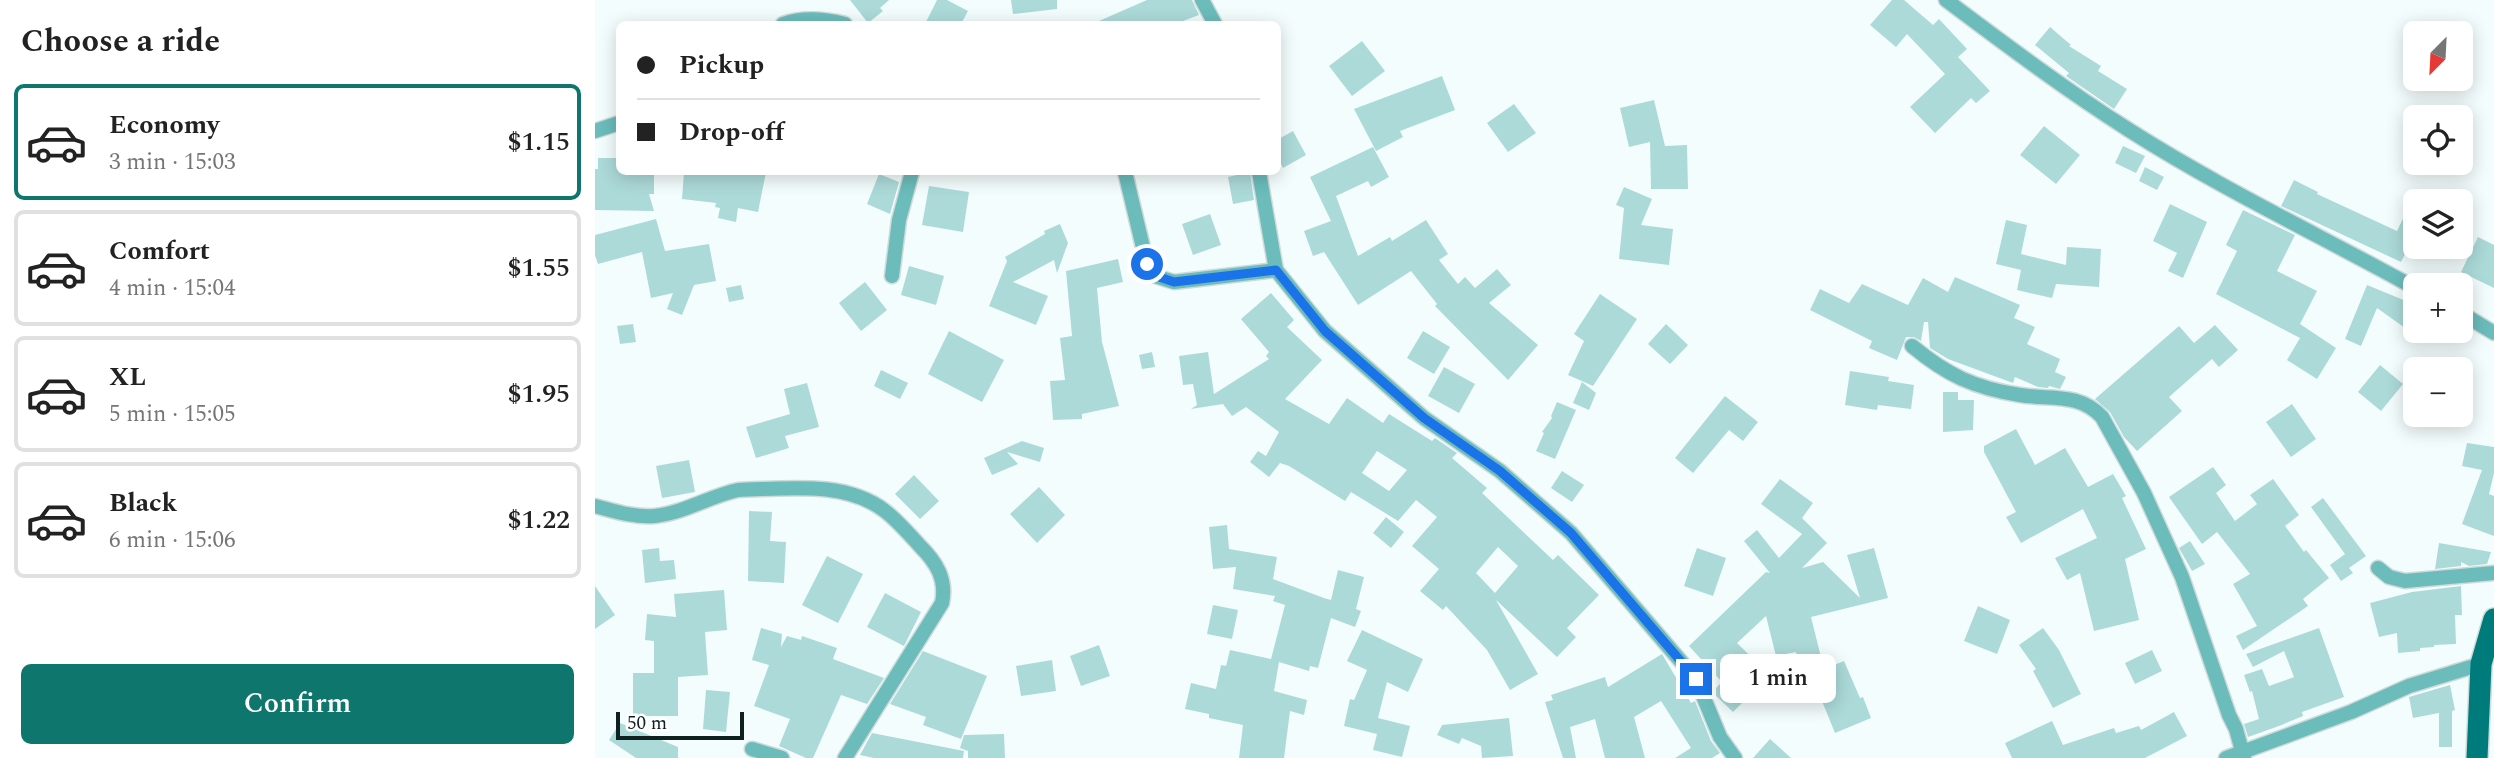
<!DOCTYPE html>
<meta charset="utf-8">
<style>
body{margin:0;font-family:Spectral,serif;background:#f6f6f6;color:#222;height:100vh;display:flex;flex-direction:column;font-size:26px;white-space:nowrap}
*{box-sizing:border-box;margin:0}
p{font-size:23px;color:#767676}
.icon{flex:none;width:38px;height:38px;fill:none;stroke:currentColor;stroke-width:2;stroke-linecap:round;stroke-linejoin:round}
.map{position:relative;flex:1;overflow:hidden}
.sheet{display:flex;flex-direction:column;background:#fff;width:595px}
.sheet>*{flex:none}
.top-card{position:absolute;left:21px;top:21px;width:665px;height:154px;border-radius:10px;box-shadow:0 4px 18px #0003;display:grid;align-content:center;height:154px;padding:0 21px;background:#fff}
.needle{width:46px;rotate:204deg}
.fabs{position:absolute;left:1808px;top:21px;display:grid;gap:14px}
.fabs a{display:grid;place-items:center;width:70px;height:70px;border-radius:10px;background:#fff;box-shadow:0 4px 18px #0003;font-size:35px}
.scale{position:absolute;left:21px;bottom:18px;width:128px;box-sizing:border-box;padding-left:7px;border:4px solid #0e2020;border-top:0;font-size:19px;line-height:24px;white-space:nowrap;color:#0e2020;-webkit-text-stroke:5px #fff;paint-order:stroke}
.end{position:absolute;width:32px;height:32px;margin:-16px;border:9px solid #1a73e8;background:#fff;box-shadow:0 0 0 4px #fff}
.from{border-radius:50%}
.bubble{position:absolute;height:49px;border-radius:10px;background:#fff;box-shadow:0 4px 18px #0003;font-size:23px;font-weight:600;line-height:49px;text-align:center}
.top-card b{display:flex;align-items:center;gap:24px;height:66px;font-size:26px}
.top-card b+b{border-top:2px solid #e0e0e0}
.top-card i{width:18px;height:18px;background:#222}
ul{padding:0;list-style:none}
li{display:flex;align-items:center;gap:21px;height:116px;margin:0 14px 10px;padding:0 7px;border:4px solid #e0e0e0;border-radius:10px}
li div{flex:1}
li b{display:block;font-size:26px}
li em{font-style:normal;font-weight:600}
li.on{border-color:#0f766e}
li>.icon{width:63px;height:63px;stroke-width:1.5}
h2{padding:0 21px;font-size:32px;line-height:84px}
.action{display:flex;gap:14px;margin-top:auto;padding:14px 21px}
.action a{flex:1;height:80px;border-radius:10px;background:#0f766e;color:#fff;font-size:28px;font-weight:600;line-height:80px;text-align:center}
main{display:flex;flex:1;min-height:0}
.map>svg:first-child{display:block}
.building{fill:#acdad9;fill-rule:evenodd}
.lines{fill:none;stroke-linecap:round;stroke-linejoin:round}
.street-casing{stroke:#cfdada;stroke-width:17}
.primary-casing{stroke:#cfdada;stroke-width:24}
.street{stroke:#6bbcbb;stroke-width:14}
.primary{stroke:#007b7b;stroke-width:21}
.route{stroke:#1a73e8;stroke-width:9}
</style>
<main>
<section class="sheet">
<h2>Choose a ride</h2>
<ul>
<li class="on"><svg class="icon" aria-label="car" viewBox="0 0 24 24"><path d="M5 17H2v-5l4-1 3-4h7l3 4 3 1v5h-3M9 17h6M6 11h13"/><circle cx="7" cy="17" r="2"/><circle cx="17" cy="17" r="2"/></svg><div><b>Economy</b><p>3 min · 15:03</p></div><em>$1.15</em></li>
<li><svg class="icon" aria-label="car" viewBox="0 0 24 24"><path d="M5 17H2v-5l4-1 3-4h7l3 4 3 1v5h-3M9 17h6M6 11h13"/><circle cx="7" cy="17" r="2"/><circle cx="17" cy="17" r="2"/></svg><div><b>Comfort</b><p>4 min · 15:04</p></div><em>$1.55</em></li>
<li><svg class="icon" aria-label="car" viewBox="0 0 24 24"><path d="M5 17H2v-5l4-1 3-4h7l3 4 3 1v5h-3M9 17h6M6 11h13"/><circle cx="7" cy="17" r="2"/><circle cx="17" cy="17" r="2"/></svg><div><b>XL</b><p>5 min · 15:05</p></div><em>$1.95</em></li>
<li><svg class="icon" aria-label="car" viewBox="0 0 24 24"><path d="M5 17H2v-5l4-1 3-4h7l3 4 3 1v5h-3M9 17h6M6 11h13"/><circle cx="7" cy="17" r="2"/><circle cx="17" cy="17" r="2"/></svg><div><b>Black</b><p>6 min · 15:06</p></div><em>$1.22</em></li>
</ul>
<div class="action"><a>Confirm</a></div>
</section>
<div class="map">
<svg width="1899" height="758" viewBox="0 0 1899 758">
<rect width="100%" height="100%" fill="#f4fdfd"/>
<g class="building">
<polygon points="255,0 294,0 285,8 288,11 273,23"/>
<polygon points="342,0 352,0 373,11 366,24 330,24"/>
<polygon points="416,0 462,0 462,9 418,14"/>
<polygon points="552,0 597,0 604,15 580,24 497,24"/>
<polygon points="1297,0 1309,0 1338,25 1344,19 1372,49 1363,57 1395,91 1381,103 1376,98 1340,133 1315,107 1350,74 1312,34 1301,47 1275,25"/>
<polygon points="1455,27 1476,45 1474,46 1506,66 1503,71 1532,89 1519,109 1471,76 1474,73 1440,45"/>
<polygon points="767,41 790,71 757,96 734,66"/>
<polygon points="847,76 860,110 805,131 808,137 781,151 759,109"/>
<polygon points="1059,100 1070,146 1092,145 1093,189 1056,189 1055,142 1034,147 1025,108"/>
<polygon points="919,104 941,133 913,152 892,123"/>
<polygon points="1449,126 1485,155 1461,184 1425,155"/>
<polygon points="698,131 711,155 688,168 682,157 682,140"/>
<polygon points="1528,146 1550,156 1541,173 1520,163"/>
<polygon points="778,147 794,177 776,187 773,181 741,196 763,256 795,237 797,241 831,220 853,254 844,260 863,284 870,277 880,288 902,269 916,285 894,303 943,345 913,380 840,306 842,304 816,271 763,305 729,252 718,256 709,231 736,221 715,177"/>
<polygon points="3,158 24,158 24,172 59,172 59,194 54,194 59,211 0,210 0,169 3,169"/>
<polygon points="1550,167 1569,177 1562,190 1544,181"/>
<polygon points="89,172 171,172 163,212 143,208 141,222 123,218 125,208 120,207 121,203 87,199"/>
<polygon points="655,172 659,200 638,204 633,177"/>
<polygon points="284,174 304,182 295,214 272,204"/>
<polygon points="1699,180 1723,192 1722,194 1802,231 1820,194 1820,234 1806,262 1686,206"/>
<polygon points="334,186 374,192 368,232 327,225"/>
<polygon points="1029,187 1057,199 1046,225 1078,229 1074,265 1024,259 1029,208 1021,205"/>
<polygon points="1575,204 1612,222 1588,278 1573,271 1582,253 1558,241"/>
<polygon points="1648,210 1700,235 1682,271 1722,291 1705,324 1741,348 1722,379 1692,360 1705,338 1621,294 1642,251 1631,245"/>
<polygon points="615,214 626,245 598,255 587,224"/>
<polygon points="61,219 70,251 114,244 121,281 99,285 87,315 72,309 78,293 56,298 47,252 3,264 0,255 0,235"/>
<polygon points="1411,220 1432,225 1426,254 1471,265 1472,247 1506,249 1504,287 1461,284 1457,298 1422,290 1426,270 1401,264"/>
<polygon points="465,224 473,243 462,273 459,260 418,282 453,296 441,325 394,306 412,261 410,257 450,234 449,231"/>
<polygon points="1883,237 1899,245 1899,288 1866,272"/>
<polygon points="523,259 528,282 502,288 507,342 524,406 487,414 487,419 458,420 455,381 470,380 465,338 477,336 471,271"/>
<polygon points="314,266 349,276 341,305 306,295"/>
<polygon points="1360,277 1425,305 1419,318 1440,327 1432,344 1465,359 1460,372 1471,377 1465,389 1454,386 1453,388 1443,387 1420,377 1418,383 1353,359 1335,348 1333,322 1329,322 1326,341 1319,337 1311,337 1302,360 1274,348 1277,341 1215,310 1225,289 1254,303 1267,284 1313,305 1328,278 1353,292"/>
<polygon points="270,282 292,310 266,331 244,303"/>
<polygon points="146,285 149,299 134,302 131,288"/>
<polygon points="1772,285 1811,301 1820,307 1820,335 1782,308 1766,346 1750,339"/>
<path d="M676,293L699,320L692,327L727,360L690,399L734,424L752,398L788,423L794,414L837,441L840,438L862,453L857,458L892,488L887,493L958,560L963,555L1004,595L972,628L981,637L962,657L901,600L943,674L915,690L892,650L851,606L848,610L825,591L844,569L817,546L842,517L821,500L803,521L756,492L750,501L694,466L685,463L674,477L655,462L663,451L671,456L684,432L651,407L637,416L628,404L596,409L602,405L598,384L588,385L584,356L613,352L619,394L674,359L671,356L674,352L646,319ZM782,451L812,470L794,491L767,473ZM903,547L923,566L900,593L881,573Z"/>
<polygon points="1005,294 1042,319 998,386 973,375 989,341 979,334"/>
<polygon points="38,324 41,342 25,344 22,326"/>
<polygon points="1071,324 1093,345 1075,364 1053,344"/>
<polygon points="1620,325 1643,350 1624,367 1617,359 1574,397 1587,411 1542,451 1529,437 1515,412 1500,399 1584,326 1599,343"/>
<polygon points="354,331 409,360 387,402 333,374"/>
<polygon points="828,331 855,347 839,374 812,358"/>
<polygon points="557,352 560,367 547,369 544,355"/>
<polygon points="1785,365 1808,384 1786,411 1763,392"/>
<polygon points="849,367 880,384 864,413 833,396"/>
<polygon points="286,370 313,383 305,399 279,386"/>
<polygon points="1255,371 1294,377 1293,381 1319,385 1316,409 1283,405 1282,410 1250,405"/>
<polygon points="987,382 1001,393 994,410 978,403"/>
<polygon points="212,383 224,427 190,436 194,448 161,458 151,427 195,414 189,389"/>
<polygon points="1348,392 1363,392 1363,400 1379,400 1378,430 1348,432"/>
<polygon points="1130,396 1163,422 1148,441 1134,430 1098,473 1080,458"/>
<polygon points="962,402 981,410 960,459 941,451 949,433 947,432 957,418 956,416"/>
<polygon points="1697,404 1721,439 1696,457 1671,422"/>
<polygon points="1421,429 1440,465 1470,448 1493,487 1518,474 1531,496 1527,498 1551,549 1530,559 1544,620 1499,631 1485,573 1472,580 1460,558 1502,538 1488,509 1426,543 1411,517 1421,512 1389,452 1389,446"/>
<polygon points="427,441 449,448 445,462 412,452 423,464 397,475 389,458"/>
<polygon points="1872,443 1899,447 1899,473 1894,494 1899,496 1899,536 1867,524 1887,470 1867,466"/>
<polygon points="94,460 100,492 67,498 61,466"/>
<polygon points="1618,467 1631,485 1621,493 1640,521 1662,504 1655,495 1678,479 1704,515 1690,526 1709,552 1711,550 1734,578 1708,599 1713,606 1648,650 1641,636 1662,626 1638,584 1655,574 1622,532 1607,544 1574,497"/>
<polygon points="967,471 989,485 977,502 956,488"/>
<polygon points="319,475 344,501 325,519 300,494"/>
<polygon points="1185,479 1218,503 1207,518 1232,543 1207,568 1228,562 1265,598 1252,555 1279,548 1293,598 1216,617 1229,669 1249,661 1265,698 1268,697 1276,718 1240,733 1209,657 1202,659 1201,652 1181,656 1171,616 1142,643 1179,679 1179,684 1163,701 1156,694 1138,712 1117,692 1127,682 1094,646 1171,572 1175,573 1149,541 1162,530 1184,558 1207,534 1166,504"/>
<polygon points="444,487 470,515 442,543 415,514"/>
<polygon points="1728,498 1771,556 1754,568 1758,573 1746,581 1735,565 1750,554 1716,507"/>
<polygon points="154,511 177,512 175,541 191,542 189,583 153,581"/>
<polygon points="791,517 809,532 796,548 778,533"/>
<polygon points="632,525 634,549 682,557 678,579 729,598 736,600 743,570 769,577 761,609 766,611 760,627 736,618 723,668 715,666 714,671 684,662 679,691 712,700 709,715 695,711 689,758 644,758 648,725 614,718 614,714 590,709 596,683 621,689 626,665 631,666 635,650 676,659 690,605 678,601 680,596 638,589 641,567 618,569 614,527"/>
<polygon points="1595,541 1610,564 1597,571 1584,548"/>
<polygon points="1844,543 1896,552 1892,564 1874,566 1866,562 1866,566 1840,569"/>
<polygon points="64,548 65,561 79,560 81,579 50,583 47,550"/>
<polygon points="1102,548 1131,558 1118,596 1089,586"/>
<polygon points="232,556 268,574 243,623 207,605"/>
<polygon points="0,586 20,615 0,629"/>
<polygon points="1866,586 1867,615 1860,615 1861,644 1839,645 1839,647 1825,648 1825,651 1803,653 1802,633 1784,637 1775,603 1817,592"/>
<polygon points="129,590 132,630 110,632 113,675 83,677 83,716 38,716 38,673 59,673 59,641 50,640 52,614 81,617 79,594"/>
<polygon points="290,593 326,612 309,646 272,627"/>
<polygon points="618,605 643,610 637,639 612,634"/>
<polygon points="1383,606 1415,620 1402,654 1369,641"/>
<polygon points="166,628 187,634 186,647 192,636 206,640 207,636 242,648 238,659 289,678 272,704 246,695 218,758 211,758 184,746 195,719 159,706 174,665 157,660"/>
<polygon points="1448,628 1464,650 1486,694 1458,708 1438,671 1441,669 1424,645"/>
<polygon points="1724,628 1749,697 1707,712 1708,716 1684,726 1653,737 1649,724 1664,719 1657,691 1655,692 1649,675 1667,669 1674,686 1699,677 1689,651 1658,667 1651,654"/>
<polygon points="767,630 828,659 813,692 792,682 783,718 815,726 807,757 778,750 782,734 749,726 755,699 759,700 772,670 752,661"/>
<polygon points="504,645 515,676 486,686 475,656"/>
<polygon points="1557,650 1567,671 1540,684 1530,663"/>
<polygon points="328,651 392,676 366,739 328,725 331,717 295,704"/>
<polygon points="1067,654 1096,703 1100,701 1116,741 1125,753 1117,758 1080,758 1096,748 1066,701 1039,717 1050,758 1010,758 1000,719 975,727 981,758 968,758 950,702 958,700 956,695 1010,677 1013,687"/>
<polygon points="457,660 461,691 426,696 421,666"/>
<polygon points="1855,685 1860,710 1857,711 1857,747 1844,747 1844,713 1818,718 1814,697"/>
<polygon points="111,690 135,692 131,732 108,729"/>
<polygon points="1579,712 1592,736 1550,758 1417,758 1410,743 1457,721 1468,745 1519,728 1521,733 1544,726 1546,730"/>
<polygon points="914,718 918,756 887,758 886,746 867,738 864,744 842,735 847,725"/>
<polygon points="25,723 83,747 83,758 41,758 14,740"/>
<polygon points="277,733 369,751 368,758 279,758 265,755"/>
<polygon points="409,734 410,758 373,758 373,751 365,748 369,735"/>
<polygon points="1175,739 1196,758 1158,758"/>
</g>
<g class="lines">
<defs>
<g id="street">
<polyline points="607,0 620,24"/>
<path d="M1351,0C1411,45 1471,90 1534,130C1625,188 1726,236 1820,288"/>
<path d="M188,24C207,17 231,19 250,24"/>
<polyline points="0,131 24,123"/>
<polyline points="530,172 552,264 557,275 579,282 681,270"/>
<polyline points="664,172 681,270 730,331 829,418 905,471 976,533 1101,679 1125,737 1140,758"/>
<polyline points="297,276 304,220 317,172"/>
<polyline points="1866,313 1899,333"/>
<path d="M1317,346C1352,375 1379,388 1425,395C1455,400 1484,392 1507,417L1549,493L1587,577L1634,715L1641,729L1649,758"/>
<path d="M0,506C19,511 40,518 60,516C89,513 115,496 143,490C191,489 250,480 290,511C303,521 314,534 325,546C341,562 352,579 347,603L250,758"/>
<polyline points="1783,568 1794,577 1810,581 1899,573"/>
<polyline points="157,749 187,758"/>
<polyline points="1631,758 1756,712 1814,686 1886,664"/>
</g>
<polyline id="primary" points="1882,758 1886,664 1899,619"/>
</defs>
<use href="#street" class="street-casing"/>
<use href="#primary" class="primary-casing"/>
<use href="#street" class="street"/>
<use href="#primary" class="primary"/>
</g>
<g class="lines">
<polyline class="route" points="552,264 558,275 579,282 681,270 730,331 829,418 905,471 976,533 1101,679"/>
</g>
</svg>
<div class="fabs">
<a><svg class="needle" viewBox="-14 -14 28 28"><path d="M0-13l5 13h-10z" fill="#e53935"/><path d="M0 13l5-13h-10z" fill="#767676"/></svg></a>
<a><svg class="icon" aria-label="locate" viewBox="0 0 24 24"><circle cx="12" cy="12" r="6"/><path d="M12 2v4M12 18v4M2 12h4M18 12h4"/></svg></a>
<a><svg class="icon" aria-label="layers" viewBox="0 0 24 24"><path d="M12 4l9 5-9 5-9-5zM3 14l9 5 9-5"/></svg></a>
<a>+</a>
<a>−</a>
</div>
<div class="scale">50 m</div>
<i class="end from" style="left:552px;top:264px"></i>
<i class="end" style="left:1101px;top:679px"></i>
<div class="bubble" style="left:1125px;top:654px;width:116px">1 min</div>
<div class="top-card">
<b><i class="from"></i>Pickup</b>
<b><i></i>Drop-off</b>
</div>
</div>
</main>
